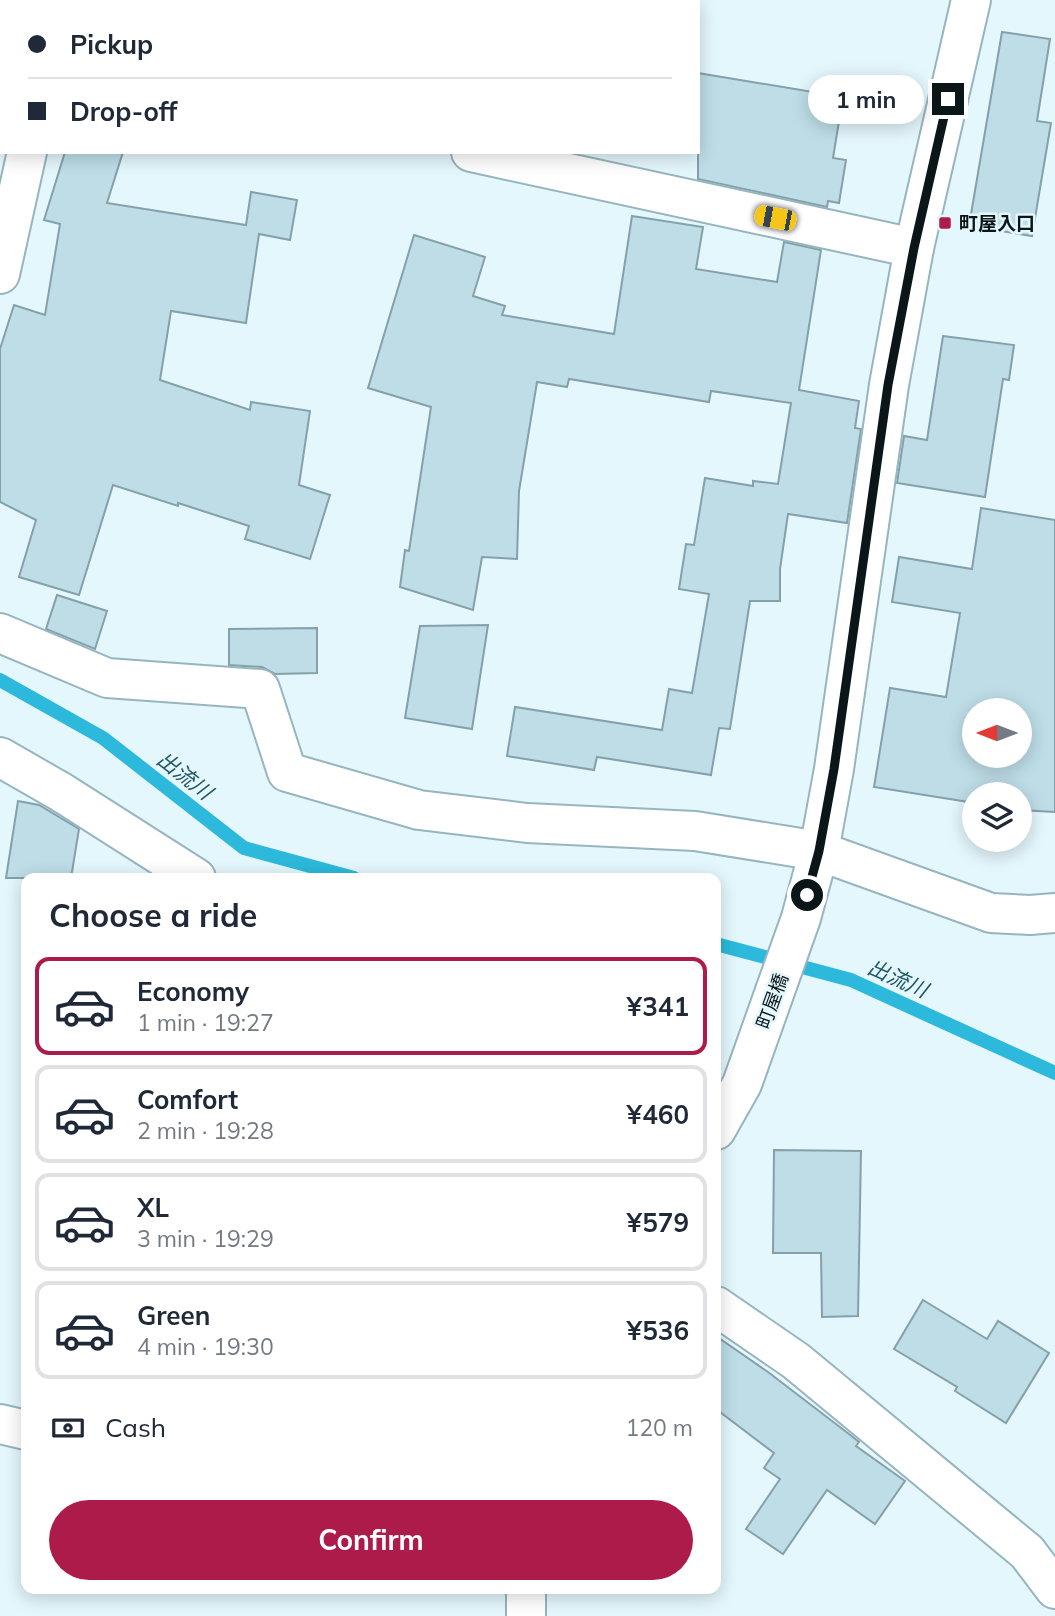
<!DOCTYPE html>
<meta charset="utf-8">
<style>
body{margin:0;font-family:Mulish,"Noto Sans JP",sans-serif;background:#f2f2f3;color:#1f2937;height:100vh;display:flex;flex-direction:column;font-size:26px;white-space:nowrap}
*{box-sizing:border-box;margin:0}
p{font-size:23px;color:#747a83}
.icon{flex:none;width:38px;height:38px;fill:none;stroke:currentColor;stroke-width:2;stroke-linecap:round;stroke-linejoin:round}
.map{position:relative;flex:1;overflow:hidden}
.drawer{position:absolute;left:21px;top:873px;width:700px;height:721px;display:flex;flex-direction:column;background:#fff;border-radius:14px;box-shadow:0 4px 18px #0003}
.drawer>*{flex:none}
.guide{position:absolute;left:0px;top:0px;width:700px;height:154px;box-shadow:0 4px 18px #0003;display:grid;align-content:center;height:154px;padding:0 28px;background:#fff}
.needle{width:46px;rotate:270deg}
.fabs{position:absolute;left:962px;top:698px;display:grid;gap:14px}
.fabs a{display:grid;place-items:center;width:70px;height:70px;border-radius:50%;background:#fff;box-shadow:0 4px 18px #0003;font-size:35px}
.end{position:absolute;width:32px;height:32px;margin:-16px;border:9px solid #0b1619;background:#fff;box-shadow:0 0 0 4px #fff}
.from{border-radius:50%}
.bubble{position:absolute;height:49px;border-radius:24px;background:#fff;box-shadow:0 4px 18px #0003;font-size:23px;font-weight:700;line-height:49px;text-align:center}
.car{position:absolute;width:21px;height:42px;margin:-21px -10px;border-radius:9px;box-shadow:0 0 5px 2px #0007;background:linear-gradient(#f5c518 24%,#345 0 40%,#f5c518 0 76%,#345 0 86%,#f5c518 0)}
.guide b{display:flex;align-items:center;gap:24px;height:66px;font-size:26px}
.guide b+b{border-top:2px solid #e0e1e3}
.guide i{width:18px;height:18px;background:#1f2937}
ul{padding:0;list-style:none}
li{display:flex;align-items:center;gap:21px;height:98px;margin:0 14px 10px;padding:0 14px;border:4px solid #e0e1e3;border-radius:14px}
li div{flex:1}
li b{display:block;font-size:26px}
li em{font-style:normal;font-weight:700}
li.selected{border-color:#ad1b4b}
li>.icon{width:63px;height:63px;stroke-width:1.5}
h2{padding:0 28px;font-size:32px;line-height:84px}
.pay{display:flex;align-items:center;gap:18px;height:77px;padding:0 28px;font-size:26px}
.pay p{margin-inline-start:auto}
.primary-button{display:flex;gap:14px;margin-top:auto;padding:14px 28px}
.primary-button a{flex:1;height:80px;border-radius:42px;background:#ad1b4b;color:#fff;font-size:28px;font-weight:700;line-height:80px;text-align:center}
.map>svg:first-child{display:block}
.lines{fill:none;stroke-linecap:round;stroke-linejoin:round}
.stream{stroke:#2cb9db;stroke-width:14}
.building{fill:#bedde7;stroke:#84a1ab;stroke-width:2;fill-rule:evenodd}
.minor-casing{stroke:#97b5bf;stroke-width:42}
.tertiary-casing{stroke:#97b5bf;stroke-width:42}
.minor{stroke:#fff;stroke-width:38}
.tertiary{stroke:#fff;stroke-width:38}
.route{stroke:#0b1619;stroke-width:9}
.poi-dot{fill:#ad1b4b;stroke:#e4f7fd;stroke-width:2.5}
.labels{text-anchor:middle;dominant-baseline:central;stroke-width:5;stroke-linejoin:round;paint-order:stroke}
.poi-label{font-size:19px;font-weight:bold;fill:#0b1619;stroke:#e4f7fd;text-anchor:start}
.street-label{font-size:19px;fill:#0b1619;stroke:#e4f7fd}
.water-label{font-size:21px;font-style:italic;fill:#205665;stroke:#e4f7fd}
</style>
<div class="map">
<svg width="1055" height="1616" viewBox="0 0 1055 1616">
<rect width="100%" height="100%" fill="#e4f7fd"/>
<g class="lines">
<g class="stream">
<polyline points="0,680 103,738 244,848 354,878"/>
<polyline points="716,944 851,980 1055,1073"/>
</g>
</g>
<g class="building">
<polygon points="1002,32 1050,39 1037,121 1051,123 1032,236 969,226"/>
<polygon points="698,73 843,97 833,158 846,160 839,203 828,201 827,207 698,179"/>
<polygon points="65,152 123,152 107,203 246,225 251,192 297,200 290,240 259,234 246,323 171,311 160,380 250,410 251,402 310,411 299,485 330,495 310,559 245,539 249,526 178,503 178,506 113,485 79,595 19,577 36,520 0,502 0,349 14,305 45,315 60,224 44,220"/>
<polygon points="632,216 703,227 696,269 777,282 784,242 821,250 799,390 859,401 855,428 861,429 847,523 788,514 780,569 780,601 750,601 730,729 719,728 711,775 597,757 594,770 507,756 515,707 662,730 669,689 692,693 709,594 679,589 686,544 694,545 705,478 753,486 753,481 778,484 791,403 711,391 709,402 569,379 567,387 537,382 519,491 517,559 482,557 473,610 400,587 405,550 409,551 431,407 368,388 414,235 485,257 473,296 505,306 502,315 614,334"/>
<polygon points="943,336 1014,345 1009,380 1003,379 985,497 897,483 904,436 927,440"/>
<path d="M981,508L1055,520V812L1020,810V794H975V803L874,787L890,688L946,697L960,613L892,602L899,557L972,569ZM975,710H1020V756H975Z"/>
<polygon points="57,595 107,611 95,649 46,629"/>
<polygon points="488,625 472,729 405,718 420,626"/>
<polygon points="317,628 317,673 275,674 262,667 229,665 229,629"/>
<polygon points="18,801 39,805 79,829 71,878 6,878"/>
<polygon points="774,1150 861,1151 858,1316 822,1317 821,1253 773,1253"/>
<polygon points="923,1300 987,1339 998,1321 1049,1353 1006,1423 955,1391 957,1387 894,1349"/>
<polygon points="716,1336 768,1372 849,1434 859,1442 856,1446 905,1481 875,1524 827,1490 783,1554 746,1529 780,1479 764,1468 774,1453 716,1409"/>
</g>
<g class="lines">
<defs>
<g id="minor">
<polyline points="49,2 49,0"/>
<polyline points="369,2 370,0"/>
<polyline points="471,152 914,248"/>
<polyline points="0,274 27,152"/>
<polyline points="0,633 107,678 260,689 287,772 419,810 527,823 695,831 819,851 991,913 1030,915 1055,913"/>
<polyline points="0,757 61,792 196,878"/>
<polyline points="716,1306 796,1361 1027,1552 1055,1589"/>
<polyline points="0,1424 26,1430"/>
</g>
<g id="tertiary">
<polyline points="716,1130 742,1084 801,918 819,851 834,769 889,385 914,248 971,0"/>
<polyline points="526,1616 526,1589"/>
</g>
</defs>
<use href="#minor" class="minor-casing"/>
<use href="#tertiary" class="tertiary-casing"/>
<use href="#minor" class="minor"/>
<use href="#tertiary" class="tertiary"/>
</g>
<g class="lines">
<polyline class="route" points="807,895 819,851 834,769 888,385 914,248 948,99"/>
</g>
<rect class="poi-dot" x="938" y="216" width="14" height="14" rx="3.5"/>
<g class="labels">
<g class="poi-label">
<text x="959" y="223">町屋入口</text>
</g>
<g class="street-label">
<text transform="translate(772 1001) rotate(-70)">町屋橋</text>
</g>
<g class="water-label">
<text transform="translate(185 775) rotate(38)">出流川</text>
<text transform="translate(898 978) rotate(24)">出流川</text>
</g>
</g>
</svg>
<div class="fabs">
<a><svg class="needle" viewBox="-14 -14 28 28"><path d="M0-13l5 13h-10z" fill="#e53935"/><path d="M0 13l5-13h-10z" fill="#747a83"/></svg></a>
<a><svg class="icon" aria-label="layers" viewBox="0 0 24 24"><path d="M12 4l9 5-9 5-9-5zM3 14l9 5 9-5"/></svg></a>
</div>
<i class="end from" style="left:807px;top:895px"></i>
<i class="end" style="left:948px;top:99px"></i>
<div class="bubble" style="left:808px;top:75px;width:116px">1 min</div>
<i class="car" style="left:775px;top:218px;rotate:281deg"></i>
<div class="guide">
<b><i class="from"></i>Pickup</b>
<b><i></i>Drop-off</b>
</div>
<section class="drawer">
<h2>Choose a ride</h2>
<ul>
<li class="selected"><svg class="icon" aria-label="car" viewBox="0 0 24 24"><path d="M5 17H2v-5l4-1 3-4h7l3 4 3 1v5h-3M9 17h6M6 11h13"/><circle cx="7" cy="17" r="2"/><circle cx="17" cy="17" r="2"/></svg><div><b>Economy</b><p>1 min · 19:27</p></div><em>¥341</em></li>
<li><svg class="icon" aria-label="car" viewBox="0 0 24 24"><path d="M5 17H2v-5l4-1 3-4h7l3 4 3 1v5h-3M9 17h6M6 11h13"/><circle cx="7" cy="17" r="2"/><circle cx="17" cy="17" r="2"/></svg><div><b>Comfort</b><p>2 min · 19:28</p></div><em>¥460</em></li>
<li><svg class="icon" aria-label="car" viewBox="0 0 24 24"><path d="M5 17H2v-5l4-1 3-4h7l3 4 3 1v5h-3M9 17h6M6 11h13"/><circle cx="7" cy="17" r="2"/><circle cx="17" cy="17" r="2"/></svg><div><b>XL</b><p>3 min · 19:29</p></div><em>¥579</em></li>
<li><svg class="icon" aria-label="car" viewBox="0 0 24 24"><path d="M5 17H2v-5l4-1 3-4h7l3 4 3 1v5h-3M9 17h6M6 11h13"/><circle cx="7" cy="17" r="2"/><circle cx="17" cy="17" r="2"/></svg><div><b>Green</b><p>4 min · 19:30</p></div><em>¥536</em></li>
</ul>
<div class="pay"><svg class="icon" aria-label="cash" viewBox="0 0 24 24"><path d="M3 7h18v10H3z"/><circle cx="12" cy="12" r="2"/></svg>Cash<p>120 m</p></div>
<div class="primary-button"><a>Confirm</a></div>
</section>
</div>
